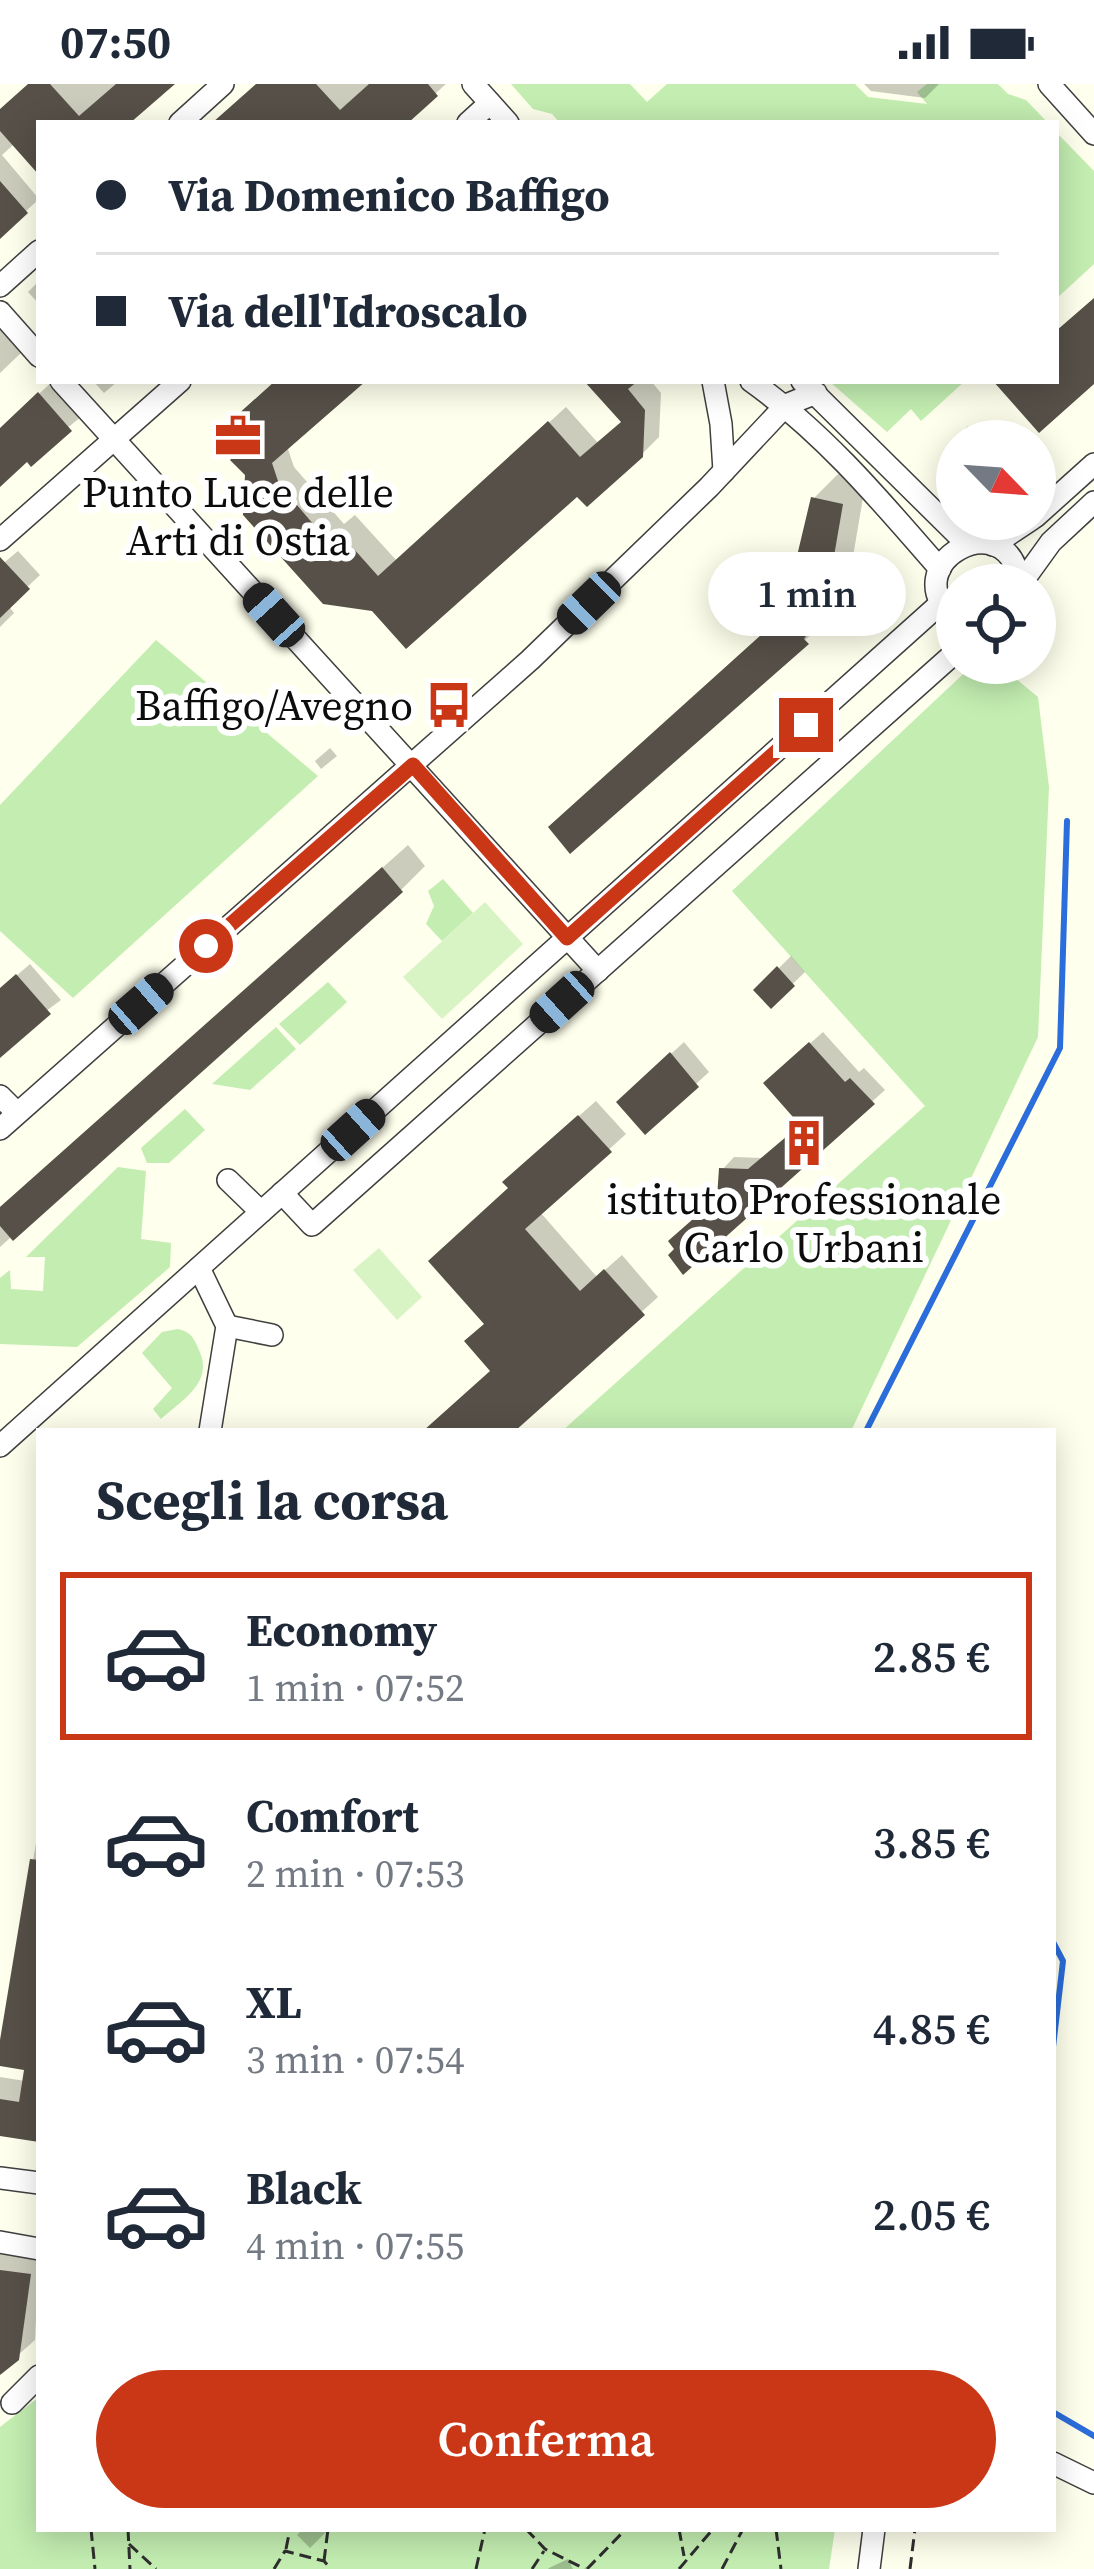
<!DOCTYPE html>
<html lang="it">
<meta charset="utf-8">
<style>
body{margin:0;font-family:"Source Serif 4",serif;background:#f2f2f3;color:#1f2937;height:100vh;display:flex;flex-direction:column;font-size:45px;white-space:nowrap}
*{box-sizing:border-box;margin:0}
p{font-size:39px;color:#747a83}
.icon{flex:none;width:66px;height:66px;fill:none;stroke:currentColor;stroke-width:2;stroke-linecap:round;stroke-linejoin:round}
.map{position:relative;flex:1;overflow:hidden}
.sheet{position:absolute;left:36px;top:1344px;width:1020px;height:1104px;display:flex;flex-direction:column;background:#fff;border-radius:0px;box-shadow:0 6px 30px #0003}
.sheet>*{flex:none}
.hud{position:absolute;left:36px;top:36px;width:1023px;height:264px;border-radius:0px;box-shadow:0 6px 30px #0003;display:grid;align-content:center;height:264px;padding:0 60px;background:#fff}
.needle{width:78px;rotate:115deg}
.controls{position:absolute;left:936px;top:336px;display:grid;gap:24px}
.controls a{display:grid;place-items:center;width:120px;height:120px;border-radius:50%;background:#fff;box-shadow:0 6px 30px #0003;font-size:60px}
.end{position:absolute;width:54px;height:54px;margin:-27px;border:15px solid #c93717;background:#fff;box-shadow:0 0 0 6px #fff}
.from{border-radius:50%}
.bubble{position:absolute;height:84px;border-radius:42px;background:#fff;box-shadow:0 6px 30px #0003;font-size:39px;font-weight:600;line-height:84px;text-align:center}
.car{position:absolute;width:36px;height:72px;margin:-36px -18px;border-radius:15px;box-shadow:0 0 9px 3px #0007;background:linear-gradient(#222 24%,#8ab4d8 0 40%,#222 0 76%,#8ab4d8 0 86%,#222 0)}
.hud b{display:flex;align-items:center;gap:42px;height:114px;font-size:45px}
.hud b+b{border-top:3px solid #e0e1e3}
.hud i{width:30px;height:30px;background:#1f2937}
ul{padding:0;list-style:none}
li{display:flex;align-items:center;gap:36px;height:168px;margin:0 24px 18px;padding:0 36px;border:6px solid transparent;border-radius:0px}
li div{flex:1}
li b{display:block;font-size:45px}
li em{font-style:normal;font-weight:600}
li.active{border-color:#c93717}
li>.icon{width:108px;height:108px;stroke-width:1.5}
h2{padding:0 60px;font-size:54px;line-height:144px}
.button{display:flex;gap:24px;margin-top:auto;padding:24px 60px}
.button a{flex:1;height:138px;border-radius:72px;background:#c93717;color:#fff;font-size:48px;font-weight:600;line-height:138px;text-align:center}
.status{display:flex;justify-content:space-between;align-items:center;height:84px;padding:0 60px;background:#fff;direction:ltr}
.status svg{height:33px;fill:currentColor}
.map>svg:first-child{display:block}
.green{fill:#c3edb1}
.pitch{fill:#d9f4c4}
.shadow{fill:#0003}
.lines{fill:none;stroke-linecap:round;stroke-linejoin:round}
.stream{stroke:#2b6dda;stroke-width:6}
.building{fill:#565048}
.minor-casing{stroke:#3f3f3f;stroke-width:24}
.path{stroke:#2e2e2e;stroke-width:3;stroke-dasharray:12 6;stroke-linecap:butt}
.minor{stroke:#fff;stroke-width:21}
.route{stroke:#c93717;stroke-width:15}
.labels{text-anchor:middle;dominant-baseline:central;stroke-width:12;stroke-linejoin:round;paint-order:stroke}
.poi-label{font-size:42px;fill:#0c0c0c;stroke:#fff}
</style>
<div class="status"><b>07:50</b><svg viewBox="0 0 49 12"><path d="M0 12V9h3v3zM5 12V6h3v6zM10 12V3h3v9zM15 12V0h3v12zM26 1h20v11H26zM47 4h2v5h-2z"/></svg></div>
<div class="map">
<svg width="1094" height="2485" viewBox="0 0 1094 2485">
<rect width="100%" height="100%" fill="#feffec"/>
<g class="green">
<polygon points="511,0 630,0 647,18 667,0 855,0 868,13 927,20 917,8 927,0 998,0 1008,10 1026,16 1048,39 560,39 552,30 533,25"/>
<polygon points="1056,48 1094,87 1094,180 1056,215"/>
<polygon points="829,297 965,297 921,337 911,325 887,348"/>
<polygon points="156,556 318,692 73,914 0,847 0,721"/>
<polygon points="975,579 997,579 1038,613 1049,703 1038,953 851,1347 562,1347 925,1022 732,807"/>
<polygon points="443,795 473,829 442,857 426,840 434,822 428,807"/>
<polygon points="328,898 347,918 300,961 279,940"/>
<polygon points="276,943 296,965 250,1006 212,1000"/>
<polygon points="185,1025 205,1046 169,1079 147,1079 141,1064"/>
<polygon points="118,1083 146,1087 141,1155 171,1159 170,1183 77,1263 0,1260 0,1194 10,1186 11,1205 43,1207 45,1173 26,1173"/>
<path d="M178,1245C190,1248 193,1252 198,1264C215,1297 185,1314 161,1335L153,1325L172,1304L142,1269L162,1248Z"/>
<polygon points="39,2313 39,2445 835,2445 829,2485 0,2485 0,2343"/>
</g>
<g class="pitch">
<polygon points="485,818 523,860 442,935 403,893"/>
<polygon points="379,1164 422,1213 397,1236 353,1186"/>
</g>
<g class="shadow">
<polygon points="31,0 170,0 126,39 39,39 39,90 13,61 2,71 39,115 0,151 0,27"/>
<polygon points="258,0 446,0 403,39 215,39"/>
<polygon points="864,0 939,0 925,14 871,7"/>
<polygon points="39,197 39,220 28,208"/>
<polygon points="0,243 22,268 0,289"/>
<polygon points="93,297 118,297 104,309"/>
<polygon points="277,297 362,297 287,362 294,383 344,440 355,431 397,477 566,323 598,359 624,337 588,297 651,297 661,309 659,353 641,371 373,524 246,430"/>
<polygon points="52,298 82,332 0,399 0,345"/>
<polygon points="968,342 982,357 957,357 957,374 946,363"/>
<polygon points="838,390 866,396 847,508 827,529 831,533 570,765 787,529 813,415"/>
<polygon points="18,467 40,491 8,521 14,529 0,543 0,482"/>
<polygon points="330,664 337,672 321,685 315,677"/>
<polygon points="408,761 425,782 401,806 0,1163 0,1123"/>
<polygon points="791,872 805,888 771,921 757,906"/>
<polygon points="30,880 61,916 0,961 0,906"/>
<polygon points="823,948 859,988 864,984 885,1006 684,1187 720,1114 722,1086 734,1073 763,1074 803,1040 779,987"/>
<polygon points="684,958 709,988 645,1047 632,1006"/>
<polygon points="596,1017 626,1050 540,1128 597,1193 622,1171 658,1213 510,1347 426,1347 493,1286 487,1239 511,1103 522,1082"/>
<polygon points="39,1741 39,2052 0,2049 0,1993 25,1997 27,1984 0,1979 0,1975"/>
<polygon points="0,2168 39,2173 35,2256 0,2287"/>
<polygon points="303,2445 329,2445 310,2464 297,2451"/>
<polygon points="568,2475 573,2485 548,2485 549,2484"/>
</g>
<g class="lines">
<g class="stream">
<polyline points="866,1347 1060,964 1067,737"/>
<polyline points="1053,1858 1063,1877 1053,1963"/>
<polyline points="1053,2328 1094,2352"/>
</g>
</g>
<g class="building">
<polygon points="28,0 50,0 79,32 116,0 175,0 130,39 39,39 39,91 0,47 0,25"/>
<polygon points="256,0 316,0 340,26 369,0 428,0 438,12 408,39 212,39"/>
<polygon points="0,97 28,129 0,155"/>
<polygon points="1094,214 1094,300 1039,349 993,297 1056,297 1056,247"/>
<polygon points="275,297 366,297 272,379 279,400 326,455 337,446 378,492 548,337 580,373 621,338 584,297 638,297 628,305 645,326 643,373 587,423 577,413 406,565 372,527 323,520 243,431 245,391 230,376 235,371 215,351"/>
<polygon points="38,308 72,347 31,383 27,378 0,403 0,344"/>
<polygon points="811,413 843,420 823,536 817,535 804,555 809,560 570,770 548,743 783,531"/>
<polygon points="0,473 30,505 0,534"/>
<polygon points="382,783 403,808 13,1157 0,1142 0,1123"/>
<polygon points="777,882 795,902 771,925 753,906"/>
<polygon points="16,890 51,930 0,974 0,904"/>
<polygon points="809,958 845,998 850,994 875,1020 683,1191 668,1171 674,1165 668,1157 717,1114 719,1084 748,1085 800,1041 763,999"/>
<polygon points="670,968 699,1003 645,1051 616,1018"/>
<polygon points="578,1031 612,1068 525,1145 580,1207 604,1185 645,1231 515,1347 423,1347 490,1287 464,1257 484,1240 428,1177 508,1104 502,1098"/>
<polygon points="30,1775 39,1776 39,2058 0,2052 0,2015 19,2018 24,1986 0,1982 0,1956"/>
<polygon points="0,2186 31,2190 19,2276 0,2291"/>
</g>
<g class="lines">
<defs>
<g id="minor">
<polyline points="473,0 508,39"/>
<polyline points="1049,0 1094,50"/>
<polyline points="180,39 223,0"/>
<polyline points="468,39 490,19"/>
<polyline points="0,202 39,167"/>
<polyline points="0,228 39,272"/>
<polyline points="61,297 598,887"/>
<polyline points="713,297 721,340 724,387"/>
<path d="M751,297C824,349 881,417 940,485"/>
<polyline points="802,297 967,460"/>
<polyline points="1035,433 1094,380"/>
<polyline points="0,456 180,297"/>
<polyline points="993,461 1032,435"/>
<polyline points="1020,501 1051,458 1094,418"/>
<path d="M957,536C888,482 1010,413 1020,501"/>
<polyline points="0,1012 17,1029"/>
<polyline points="0,1045 530,576 709,403 786,321 816,309"/>
<polyline points="228,1096 261,1128"/>
<polyline points="282,1109 312,1141 949,574"/>
<polyline points="199,1184 227,1242 210,1347"/>
<polyline points="227,1242 272,1251"/>
<polyline points="0,1362 941,519"/>
<polyline points="0,2094 39,2099"/>
<polyline points="0,2158 39,2165"/>
<polyline points="12,2319 39,2292"/>
<polyline points="1053,2379 1094,2399"/>
<polyline points="869,2485 874,2445"/>
</g>
</defs>
<use href="#minor" class="minor-casing"/>
<g class="path">
<polyline points="91,2445 95,2485"/>
<polyline points="128,2445 130,2485"/>
<polyline points="526,2445 545,2465 585,2485"/>
<polyline points="679,2445 684,2472"/>
<polyline points="776,2445 781,2485"/>
<polyline points="129,2460 156,2485"/>
<polyline points="286,2465 290,2445"/>
<polyline points="324,2477 328,2445"/>
<polyline points="274,2485 285,2467 324,2477 331,2485"/>
<polyline points="476,2485 485,2445"/>
<polyline points="532,2485 544,2467"/>
<polyline points="587,2485 626,2445"/>
<polyline points="679,2485 713,2445"/>
<polyline points="722,2485 743,2445"/>
<polyline points="910,2485 915,2445"/>
</g>
<use href="#minor" class="minor"/>
</g>
<g class="lines">
<polyline class="route" points="206,862 413,681 567,854 806,641"/>
</g>
<defs>
<symbol id="office-bare" viewBox="-9 -9 18 18"><path d="M-6-3h4V-5.5h4V-3h4V5H-6ZM-1-4.5V-3h2v-1.5ZM-6 0V1H6V0Z" fill="#c93717" stroke="#fff" stroke-width="2.5" paint-order="stroke"/></symbol>
<symbol id="bus-bare" viewBox="-9 -9 18 18"><path d="M-5-6H5V4H4V6H2V4H-2V6H-4V4H-5ZM-3.5-4V0h7V-4ZM-3.5 1.2v1.5H-2V1.2ZM2 1.2v1.5H3.5V1.2Z" fill="#c93717" stroke="#fff" stroke-width="2.5" paint-order="stroke"/></symbol>
<symbol id="building-bare" viewBox="-9 -9 18 18"><path d="M-4-6H4V6H1V3H-1V6H-4ZM-2.5-4.3h1.7v1.8h-1.7ZM.8-4.3h1.7v1.8H.8ZM-2.5-1h1.7V.8h-1.7ZM.8-1h1.7V.8H.8Z" fill="#c93717" stroke="#fff" stroke-width="2.5" paint-order="stroke"/></symbol>
</defs>
<g fill-rule="evenodd">
<use href="#office-bare" x="205" y="319" width="66" height="66"/>
<use href="#bus-bare" x="416" y="588" width="66" height="66"/>
<use href="#building-bare" x="771" y="1026" width="66" height="66"/>
</g>
<g class="labels">
<g class="poi-label">
<text x="238" y="408">Punto Luce delle<tspan x="238" dy="48">Arti di Ostia</tspan></text>
<text x="413" y="621" text-anchor="end">Baffigo/Avegno</text>
<text x="804" y="1115">istituto Professionale<tspan x="804" dy="48">Carlo Urbani</tspan></text>
</g>
</g>
</svg>
<div class="controls">
<a><svg class="needle" viewBox="-14 -14 28 28"><path d="M0-13l5 13h-10z" fill="#e53935"/><path d="M0 13l5-13h-10z" fill="#747a83"/></svg></a>
<a><svg class="icon" aria-label="locate" viewBox="0 0 24 24"><circle cx="12" cy="12" r="6"/><path d="M12 2v4M12 18v4M2 12h4M18 12h4"/></svg></a>
</div>
<i class="end from" style="left:206px;top:862px"></i>
<i class="end" style="left:806px;top:641px"></i>
<div class="bubble" style="left:708px;top:468px;width:198px">1 min</div>
<i class="car" style="left:589px;top:519px;rotate:226deg"></i>
<i class="car" style="left:274px;top:531px;rotate:318deg"></i>
<i class="car" style="left:562px;top:918px;rotate:228deg"></i>
<i class="car" style="left:141px;top:920px;rotate:49deg"></i>
<i class="car" style="left:353px;top:1046px;rotate:48deg"></i>
<div class="hud">
<b><i class="from"></i>Via Domenico Baffigo</b>
<b><i></i>Via dell'Idroscalo</b>
</div>
<section class="sheet">
<h2>Scegli la corsa</h2>
<ul>
<li class="active"><svg class="icon" aria-label="car" viewBox="0 0 24 24"><path d="M5 17H2v-5l4-1 3-4h7l3 4 3 1v5h-3M9 17h6M6 11h13"/><circle cx="7" cy="17" r="2"/><circle cx="17" cy="17" r="2"/></svg><div><b>Economy</b><p>1 min · 07:52</p></div><em>2.85 €</em></li>
<li><svg class="icon" aria-label="car" viewBox="0 0 24 24"><path d="M5 17H2v-5l4-1 3-4h7l3 4 3 1v5h-3M9 17h6M6 11h13"/><circle cx="7" cy="17" r="2"/><circle cx="17" cy="17" r="2"/></svg><div><b>Comfort</b><p>2 min · 07:53</p></div><em>3.85 €</em></li>
<li><svg class="icon" aria-label="car" viewBox="0 0 24 24"><path d="M5 17H2v-5l4-1 3-4h7l3 4 3 1v5h-3M9 17h6M6 11h13"/><circle cx="7" cy="17" r="2"/><circle cx="17" cy="17" r="2"/></svg><div><b>XL</b><p>3 min · 07:54</p></div><em>4.85 €</em></li>
<li><svg class="icon" aria-label="car" viewBox="0 0 24 24"><path d="M5 17H2v-5l4-1 3-4h7l3 4 3 1v5h-3M9 17h6M6 11h13"/><circle cx="7" cy="17" r="2"/><circle cx="17" cy="17" r="2"/></svg><div><b>Black</b><p>4 min · 07:55</p></div><em>2.05 €</em></li>
</ul>
<div class="button"><a>Conferma</a></div>
</section>
</div>
